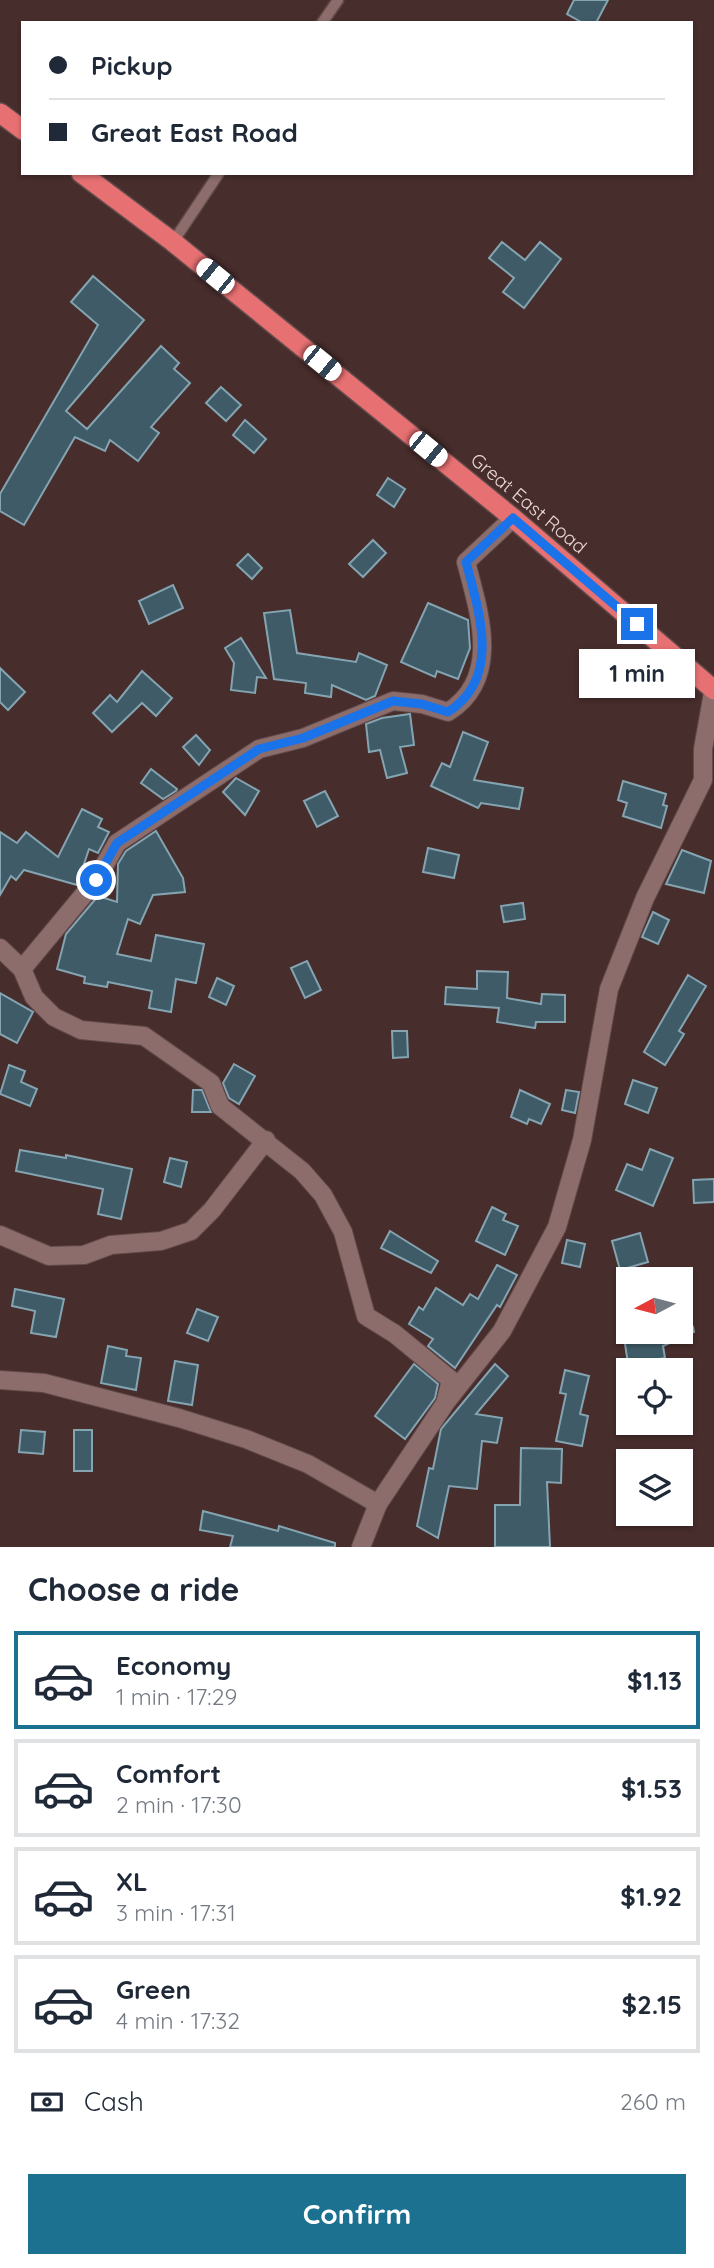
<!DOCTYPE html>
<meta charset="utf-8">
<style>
body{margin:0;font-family:Quicksand,sans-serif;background:#f6f6f7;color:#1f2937;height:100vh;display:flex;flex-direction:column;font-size:26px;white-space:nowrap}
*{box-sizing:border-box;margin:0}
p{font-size:23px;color:#747a83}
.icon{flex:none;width:38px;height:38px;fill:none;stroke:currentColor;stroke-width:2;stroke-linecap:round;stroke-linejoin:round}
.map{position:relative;height:1547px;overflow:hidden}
.side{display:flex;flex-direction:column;background:#fff;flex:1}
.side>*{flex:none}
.banner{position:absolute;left:21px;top:21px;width:672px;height:154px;border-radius:0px;box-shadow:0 2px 5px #0004;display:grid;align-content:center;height:154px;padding:0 28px;background:#fff}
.needle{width:46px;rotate:263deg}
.buttons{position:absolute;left:616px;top:1267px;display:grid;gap:14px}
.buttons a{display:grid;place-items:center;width:77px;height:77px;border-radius:0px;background:#fff;box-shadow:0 2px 5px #0004;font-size:35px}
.end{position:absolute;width:32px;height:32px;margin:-16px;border:9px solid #1a73e8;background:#fff;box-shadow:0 0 0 4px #fff}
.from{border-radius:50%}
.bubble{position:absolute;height:49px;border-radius:0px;background:#fff;box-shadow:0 2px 5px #0004;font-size:23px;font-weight:700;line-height:49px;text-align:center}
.car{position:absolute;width:21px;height:42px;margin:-21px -10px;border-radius:9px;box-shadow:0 0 5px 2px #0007;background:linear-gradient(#fff 24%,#345 0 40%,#fff 0 76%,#345 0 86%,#fff 0)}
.banner b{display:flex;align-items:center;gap:24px;height:66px;font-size:26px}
.banner b+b{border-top:2px solid #e0e1e3}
.banner i{width:18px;height:18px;background:#1f2937}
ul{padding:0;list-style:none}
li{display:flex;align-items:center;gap:21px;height:98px;margin:0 14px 10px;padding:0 14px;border:4px solid #e0e1e3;border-radius:0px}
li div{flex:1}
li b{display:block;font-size:26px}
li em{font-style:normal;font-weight:700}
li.active{border-color:#1c7190}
li>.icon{width:63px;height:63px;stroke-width:1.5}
h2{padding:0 28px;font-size:32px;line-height:84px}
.pay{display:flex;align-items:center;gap:18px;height:77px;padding:0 28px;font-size:26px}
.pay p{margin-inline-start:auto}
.button{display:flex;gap:14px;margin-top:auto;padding:14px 28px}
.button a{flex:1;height:80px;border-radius:0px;background:#1c7190;color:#fff;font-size:28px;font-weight:700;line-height:80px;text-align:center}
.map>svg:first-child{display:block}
.building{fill:#3e5b67;stroke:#84a4b1;stroke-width:2}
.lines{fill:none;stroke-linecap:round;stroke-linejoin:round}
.service-casing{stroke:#614a4a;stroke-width:13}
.minor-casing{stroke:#614a4a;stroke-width:20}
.trunk-casing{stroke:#614a4a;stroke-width:22}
.service{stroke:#8c6d6c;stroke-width:10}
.minor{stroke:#8c6d6c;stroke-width:18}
.trunk{stroke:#e67072;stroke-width:19}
.route{stroke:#1a73e8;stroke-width:9}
.labels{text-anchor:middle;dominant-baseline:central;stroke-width:5;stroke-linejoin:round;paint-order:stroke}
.street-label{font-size:19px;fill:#e8d6d5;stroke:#472d2c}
</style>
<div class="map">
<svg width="714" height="1547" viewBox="0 0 714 1547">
<rect width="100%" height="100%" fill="#472d2c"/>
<g class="building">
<polygon points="574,0 608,0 596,23 583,23 567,14"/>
<polygon points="502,242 525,260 540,242 561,259 524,308 503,292 514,278 489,258"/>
<polygon points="93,276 144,320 66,411 87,429 161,346 179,363 174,369 190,383 151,427 159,433 138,461 110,440 105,451 75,437 24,525 0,511 0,494 98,325 71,302"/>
<polygon points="221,387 241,405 226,421 206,403"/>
<polygon points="245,420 266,439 254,453 233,435"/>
<polygon points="388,478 405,489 394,507 377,495"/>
<polygon points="373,540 386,553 363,577 349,564"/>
<polygon points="248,554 262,568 252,579 237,565"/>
<polygon points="173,585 183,608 149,624 139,601"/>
<polygon points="428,603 468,620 470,648 458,679 437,671 435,677 401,662"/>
<polygon points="290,610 297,653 356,662 359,653 387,665 375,696 366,700 332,685 331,697 305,693 306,683 274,679 264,613"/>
<polygon points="241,638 266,678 257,677 255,693 231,690 234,663 225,648"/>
<polygon points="0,668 25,692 8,710 0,702"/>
<polygon points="142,671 172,698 156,716 142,703 112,732 93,713 110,695 117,702"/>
<polygon points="410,714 414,745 400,747 407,773 387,778 380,750 369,752 366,724 382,718"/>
<polygon points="463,732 488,742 474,780 523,788 519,809 481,803 478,808 431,786 442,763 450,767"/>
<polygon points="196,735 210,750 199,765 183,747"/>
<polygon points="151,769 177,789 176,791 163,799 141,783"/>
<polygon points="236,778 259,791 245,815 223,792"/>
<polygon points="623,781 666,794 663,805 667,806 661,828 623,816 627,803 618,800"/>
<polygon points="325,791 338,816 317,827 304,801"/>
<polygon points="82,809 102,819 98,827 109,832 98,853 89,849 77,885 24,870 16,880 11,876 0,895 0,832 17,843 26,832 58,857"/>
<polygon points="156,831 183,878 185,892 153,895 140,924 128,919 117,954 151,961 156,935 204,944 196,983 176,979 171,1012 149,1008 152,991 108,982 107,987 84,983 85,977 57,969 66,934 98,896 117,902 118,864 126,851"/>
<polygon points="428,848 459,855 454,878 423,872"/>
<polygon points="682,850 711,861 704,893 666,884"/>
<polygon points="523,903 525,919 504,922 501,906"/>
<polygon points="653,912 669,920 658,944 642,937"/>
<polygon points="307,961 321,990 305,998 291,968"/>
<polygon points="477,971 508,972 507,998 541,1004 542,994 565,995 565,1022 536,1022 535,1028 497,1022 499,1008 445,1004 446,987 477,989"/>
<polygon points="688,975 706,986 679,1031 684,1034 665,1065 644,1052"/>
<polygon points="217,978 234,986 226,1005 209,997"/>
<polygon points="0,993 33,1012 17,1043 0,1034"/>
<polygon points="392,1031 407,1031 408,1057 393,1058"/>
<polygon points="234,1064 255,1076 239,1104 229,1098 223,1083"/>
<polygon points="9,1065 25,1071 21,1082 37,1089 30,1106 0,1094"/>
<polygon points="633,1080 657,1088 648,1113 625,1104"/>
<polygon points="193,1090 202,1090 211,1112 192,1112"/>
<polygon points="520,1090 550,1104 541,1124 529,1119 527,1124 511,1117"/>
<polygon points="566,1090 579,1092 575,1113 562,1110"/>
<polygon points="650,1149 673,1158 653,1206 616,1190 627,1164 642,1170"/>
<polygon points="20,1150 66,1158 66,1155 132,1169 121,1219 98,1214 103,1189 16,1171"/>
<polygon points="170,1158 187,1162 181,1187 164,1182"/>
<polygon points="714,1179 714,1202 694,1203 693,1180"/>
<polygon points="492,1207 506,1214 503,1220 518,1226 505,1255 476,1241"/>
<polygon points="390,1231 438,1261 431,1273 381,1248"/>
<polygon points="640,1233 648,1262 620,1270 612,1241"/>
<polygon points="567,1240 585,1244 580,1267 562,1263"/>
<polygon points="497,1265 517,1275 500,1307 497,1305 455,1368 428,1346 433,1339 409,1324 419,1307 423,1310 436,1288 463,1305 470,1294 478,1299"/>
<polygon points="15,1289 64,1299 56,1337 31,1333 35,1311 12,1306"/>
<polygon points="197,1309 218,1317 208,1341 187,1333"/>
<polygon points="693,1327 694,1332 663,1346 665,1358 628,1364 624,1337 681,1332 681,1329"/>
<polygon points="108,1346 127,1350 126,1356 141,1358 136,1390 101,1383"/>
<polygon points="175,1361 198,1365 192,1405 168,1401"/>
<polygon points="414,1364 438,1384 435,1398 405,1439 375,1416"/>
<polygon points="495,1364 508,1376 476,1414 502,1418 497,1443 482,1441 477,1489 449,1486 438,1538 417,1526 429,1468 433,1469 441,1429"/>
<polygon points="565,1370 589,1376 580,1414 588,1416 582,1446 556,1441 566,1394 560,1393"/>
<polygon points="21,1430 45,1432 43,1454 19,1452"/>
<rect x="74" y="1430" width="18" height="41"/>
<polygon points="521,1448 562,1449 561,1483 547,1482 550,1547 495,1547 495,1505 520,1505"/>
<polygon points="203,1511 278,1531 279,1526 335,1543 335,1547 230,1547 233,1536 200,1530"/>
</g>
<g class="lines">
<defs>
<g id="service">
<polyline points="322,23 338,0"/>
<polyline points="173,242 219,173"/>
</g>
<g id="minor">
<polyline points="0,948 22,969 34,997 54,1017 81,1030 144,1036 211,1083 220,1106 302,1171 323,1195 343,1232 366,1316 395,1334 451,1380 446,1400"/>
<path d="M22,969L96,880L117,843L259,749L303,738L393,701L422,704L448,712C502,678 479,612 466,562L513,518"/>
<polyline points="0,1235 49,1256 84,1255 111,1245 161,1241 191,1231 212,1210 266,1140"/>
<polyline points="0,1380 44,1383 179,1418 246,1439 308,1464 378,1504"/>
<polyline points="361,1547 378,1504 446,1402 502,1331 557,1227 582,1140 609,989 645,898 703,780 703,749 714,687"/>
</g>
<g id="trunk">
<polyline points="0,113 23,130"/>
<polyline points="81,173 173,242 513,518 714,690"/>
</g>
</defs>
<use href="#service" class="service-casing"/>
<use href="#minor" class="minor-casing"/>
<use href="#trunk" class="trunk-casing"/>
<use href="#service" class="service"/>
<use href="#minor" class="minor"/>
<use href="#trunk" class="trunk"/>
</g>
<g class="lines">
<path class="route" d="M96,880L117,843L259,749L303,738L393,701L422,704L448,712C502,678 479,612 466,562L513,518L637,624"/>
</g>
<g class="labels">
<g class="street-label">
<text transform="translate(529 503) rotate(40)">Great East Road</text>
</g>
</g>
</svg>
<div class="buttons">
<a><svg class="needle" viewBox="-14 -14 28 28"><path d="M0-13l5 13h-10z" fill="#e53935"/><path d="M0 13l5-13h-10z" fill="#747a83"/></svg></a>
<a><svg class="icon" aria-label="locate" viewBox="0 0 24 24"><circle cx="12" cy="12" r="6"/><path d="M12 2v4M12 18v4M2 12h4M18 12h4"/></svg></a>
<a><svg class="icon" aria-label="layers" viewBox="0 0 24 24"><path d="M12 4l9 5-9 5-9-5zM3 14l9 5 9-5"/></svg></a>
</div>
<i class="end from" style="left:96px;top:880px"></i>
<i class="end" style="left:637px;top:624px"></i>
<div class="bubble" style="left:579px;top:649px;width:116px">1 min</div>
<i class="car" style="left:215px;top:276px;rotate:309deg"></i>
<i class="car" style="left:322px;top:363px;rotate:129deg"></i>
<i class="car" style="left:428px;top:449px;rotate:129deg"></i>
<div class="banner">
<b><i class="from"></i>Pickup</b>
<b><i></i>Great East Road</b>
</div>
</div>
<section class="side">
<h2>Choose a ride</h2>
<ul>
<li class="active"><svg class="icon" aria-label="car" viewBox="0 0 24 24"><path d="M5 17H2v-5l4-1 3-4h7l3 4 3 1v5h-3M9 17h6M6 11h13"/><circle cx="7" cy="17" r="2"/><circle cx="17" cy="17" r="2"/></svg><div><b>Economy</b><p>1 min · 17:29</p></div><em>$1.13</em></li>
<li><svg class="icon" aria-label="car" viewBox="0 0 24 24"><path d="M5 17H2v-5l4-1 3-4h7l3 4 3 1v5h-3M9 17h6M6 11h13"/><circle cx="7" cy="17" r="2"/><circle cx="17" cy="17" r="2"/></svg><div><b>Comfort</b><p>2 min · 17:30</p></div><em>$1.53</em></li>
<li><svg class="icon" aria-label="car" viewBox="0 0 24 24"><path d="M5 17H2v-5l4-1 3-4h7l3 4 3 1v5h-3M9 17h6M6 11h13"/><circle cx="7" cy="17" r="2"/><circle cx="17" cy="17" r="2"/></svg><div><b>XL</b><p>3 min · 17:31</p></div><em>$1.92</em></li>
<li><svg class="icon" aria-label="car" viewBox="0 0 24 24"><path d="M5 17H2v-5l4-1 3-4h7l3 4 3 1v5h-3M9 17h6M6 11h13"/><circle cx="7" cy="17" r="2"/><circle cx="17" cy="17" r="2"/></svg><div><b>Green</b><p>4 min · 17:32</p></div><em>$2.15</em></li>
</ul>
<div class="pay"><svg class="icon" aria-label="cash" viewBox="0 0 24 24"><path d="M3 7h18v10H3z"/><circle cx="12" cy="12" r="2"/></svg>Cash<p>260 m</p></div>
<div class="button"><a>Confirm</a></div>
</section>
